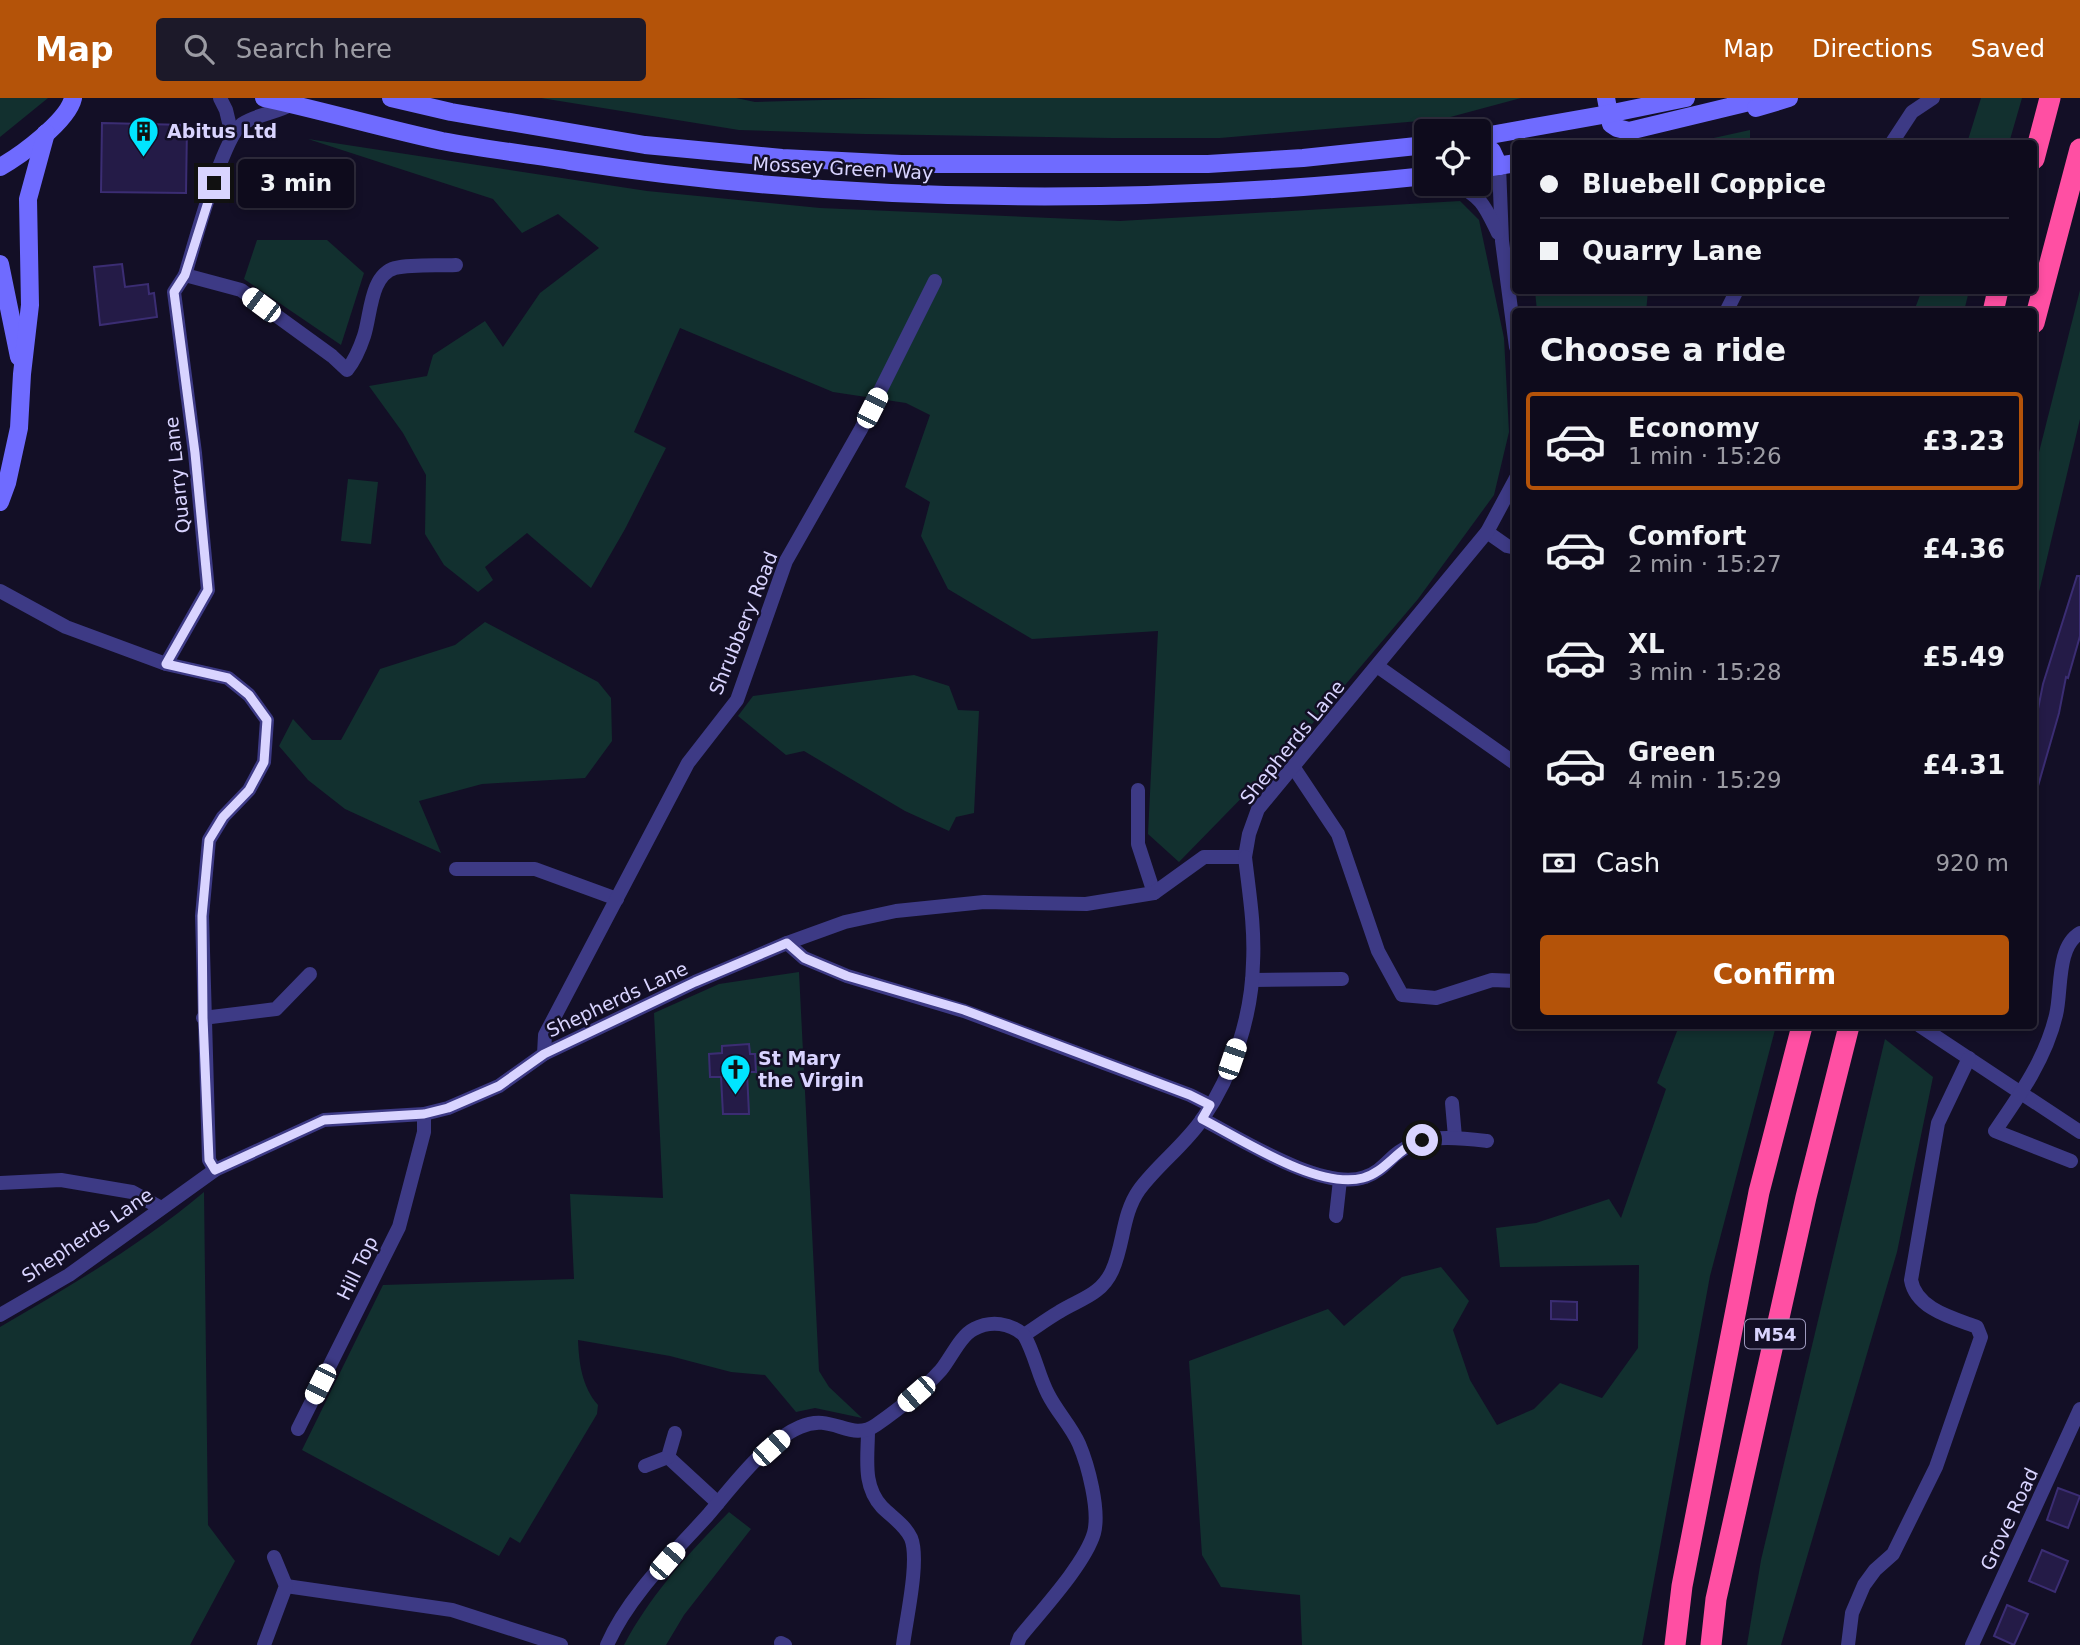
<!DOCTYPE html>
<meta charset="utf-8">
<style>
body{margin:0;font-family:"DejaVu Sans",sans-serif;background:#1c1929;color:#f1f3f6;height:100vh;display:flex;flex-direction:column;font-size:26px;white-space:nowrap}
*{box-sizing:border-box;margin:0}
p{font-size:23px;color:#9b9ba3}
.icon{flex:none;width:38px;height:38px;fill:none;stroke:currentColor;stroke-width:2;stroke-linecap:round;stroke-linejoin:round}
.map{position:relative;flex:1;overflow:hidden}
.side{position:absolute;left:1512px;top:210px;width:525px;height:721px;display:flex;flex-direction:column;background:#0e0b1c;border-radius:7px;box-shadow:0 4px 10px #0003,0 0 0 2px #2e2b3b}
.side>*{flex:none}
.hud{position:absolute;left:1512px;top:42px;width:525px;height:154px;border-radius:7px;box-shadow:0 4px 10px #0003,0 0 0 2px #2e2b3b;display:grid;align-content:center;height:154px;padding:0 28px;background:#0e0b1c}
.controls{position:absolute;left:1414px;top:21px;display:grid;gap:14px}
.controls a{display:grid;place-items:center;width:77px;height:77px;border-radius:7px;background:#0e0b1c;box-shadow:0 4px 10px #0003,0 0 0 2px #2e2b3b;font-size:35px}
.end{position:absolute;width:32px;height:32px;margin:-16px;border:9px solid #d9d4ff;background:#111;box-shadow:0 0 0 4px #111}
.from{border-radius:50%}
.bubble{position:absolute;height:49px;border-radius:7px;background:#0e0b1c;box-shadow:0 4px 10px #0003,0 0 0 2px #2e2b3b;font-size:23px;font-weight:800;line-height:49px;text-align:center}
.car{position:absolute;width:21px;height:42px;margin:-21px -10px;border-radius:9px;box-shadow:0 0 5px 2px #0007;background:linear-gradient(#fff 24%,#345 0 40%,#fff 0 76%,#345 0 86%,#fff 0)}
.hud b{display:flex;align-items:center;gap:24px;height:66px;font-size:26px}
.hud b+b{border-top:2px solid #2e2b3b}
.hud i{width:18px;height:18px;background:#f1f3f6}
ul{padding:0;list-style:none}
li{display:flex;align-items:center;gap:21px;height:98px;margin:0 14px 10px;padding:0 14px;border:4px solid transparent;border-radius:7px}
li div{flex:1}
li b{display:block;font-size:26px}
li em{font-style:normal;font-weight:800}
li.active{border-color:#b45309}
li>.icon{width:63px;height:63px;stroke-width:1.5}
h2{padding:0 28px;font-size:32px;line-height:84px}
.pay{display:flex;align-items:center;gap:18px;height:77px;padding:0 28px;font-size:26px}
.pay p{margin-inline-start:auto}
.button{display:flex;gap:14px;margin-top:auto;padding:14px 28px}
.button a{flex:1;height:80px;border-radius:7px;background:#b45309;color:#fff;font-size:28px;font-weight:800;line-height:80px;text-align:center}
header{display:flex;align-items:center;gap:42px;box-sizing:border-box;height:98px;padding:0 35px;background:#b45309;color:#fff}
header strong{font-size:33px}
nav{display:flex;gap:38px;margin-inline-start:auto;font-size:24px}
.search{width:490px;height:63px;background:#1c1929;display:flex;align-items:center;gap:18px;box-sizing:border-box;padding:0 24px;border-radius:7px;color:#9b9ba3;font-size:26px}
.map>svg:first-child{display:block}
.green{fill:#12302f}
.building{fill:#241b47;stroke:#3b2d73;stroke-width:2}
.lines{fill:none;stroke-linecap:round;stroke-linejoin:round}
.street{stroke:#3d3a85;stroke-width:14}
.secondary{stroke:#6f6bff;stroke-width:18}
.highway{stroke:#ff4fa3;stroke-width:21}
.route{stroke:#d9d4ff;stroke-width:9}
.labels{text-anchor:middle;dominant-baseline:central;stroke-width:5;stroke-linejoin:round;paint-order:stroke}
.shield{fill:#130f26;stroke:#9e99be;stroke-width:2}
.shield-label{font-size:18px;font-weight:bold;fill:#d9d4ff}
.poi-label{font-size:19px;font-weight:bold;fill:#d9d4ff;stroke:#130f26;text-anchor:start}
.street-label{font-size:19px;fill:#d9d4ff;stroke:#130f26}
</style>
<header>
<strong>Map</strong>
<div class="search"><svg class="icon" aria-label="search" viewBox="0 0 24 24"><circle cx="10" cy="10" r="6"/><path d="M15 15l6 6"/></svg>Search here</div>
<nav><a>Map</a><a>Directions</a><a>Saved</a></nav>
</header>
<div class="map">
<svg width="2080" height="1547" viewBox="0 0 2080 1547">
<rect width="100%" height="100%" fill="#130f26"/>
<g class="green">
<polygon points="0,0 48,0 0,39"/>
<polygon points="541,0 736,0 755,4 894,0 1521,0 1443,21 1220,40 1111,40 865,36 739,32"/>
<polygon points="1981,0 2022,0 2009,45 1967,45"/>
<polygon points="1750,32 1750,45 1691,45"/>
<polygon points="308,41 647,93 820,110 1120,123 1460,103 1479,122 1504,240 1509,334 1494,397 1418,501 1301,639 1179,764 1148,736 1158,533 1032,541 948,491 921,438 930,404 905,389 930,317 906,305 833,294 680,230 634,334 666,350 625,431 591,490 527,435 485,469 493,482 478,494 444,467 425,436 426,377 403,335 369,288 427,278 433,257 485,223 503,249 540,195 599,150 558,116 522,135 493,101"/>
<polygon points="257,142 327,142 364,175 341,247 244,181"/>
<polygon points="1922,192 1969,192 1969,193 1964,213 1914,213"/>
<polygon points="2080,192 2080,321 2034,515 2034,374"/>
<polygon points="1535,193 1535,192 1648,193 1646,214 1537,213"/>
<polygon points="348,381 378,384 371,446 341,443"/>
<polygon points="485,524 598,584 611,600 612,643 585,680 482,686 419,703 441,755 345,711 308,682 279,648 293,621 312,642 341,642 380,571 455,547"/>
<polygon points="914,577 949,588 958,612 979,613 974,715 956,719 949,733 905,713 804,653 786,657 738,618 753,598"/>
<path d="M799,874L819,1273L829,1289L862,1320L815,1310L796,1314L765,1277L731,1274L670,1258L578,1242C579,1265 582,1289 598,1307L597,1316L520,1445L510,1439L499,1458L302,1352L383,1187L574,1181L570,1096L663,1100L654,915L719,886Z"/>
<polygon points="1679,928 1776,928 1710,1178 1642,1547 1302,1547 1300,1497 1221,1489 1202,1457 1189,1263 1328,1211 1344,1228 1402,1179 1441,1169 1469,1203 1453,1232 1470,1282 1497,1327 1534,1311 1560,1285 1602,1300 1638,1250 1639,1167 1500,1169 1496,1130 1536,1125 1609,1101 1621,1120 1666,991 1657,985"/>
<polygon points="1885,941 1933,979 1897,1154 1781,1547 1747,1547 1761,1462"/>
<path d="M204,1094L208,1427L235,1463L190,1547H0V1229C70,1188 141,1147 204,1094Z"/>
<path d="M729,1414L751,1431L684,1517L666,1547H624C651,1496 689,1455 729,1414Z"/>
</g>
<g class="building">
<polygon points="102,25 187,27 186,95 101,94"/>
<polygon points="122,166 125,189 148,186 149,196 154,195 157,219 100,227 94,169"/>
<polygon points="2077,478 2080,478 2080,538 2068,580 2066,579 2059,615 2038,688 2034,687 2034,621 2036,621 2043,586"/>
<polygon points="749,946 750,956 755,956 756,974 747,974 749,1016 723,1016 721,979 710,979 709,956 722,955 722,948"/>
<polygon points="1551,1203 1577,1204 1577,1222 1551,1221"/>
<polygon points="2058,1390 2080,1398 2068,1430 2047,1422"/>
<polygon points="2042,1452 2068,1463 2055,1494 2029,1483"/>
<polygon points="2007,1507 2028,1516 2014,1547 1994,1538"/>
</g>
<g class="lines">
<g class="street">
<polyline points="220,0 226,12 232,37"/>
<path d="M292,6C277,15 257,16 242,26C222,41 194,148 185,177L241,192L332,258L347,272C355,262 360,250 364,238C371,217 370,177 395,170C414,166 436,168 456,167"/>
<polyline points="1891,46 1912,14 1933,0"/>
<polyline points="1499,68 1502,143 1516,249"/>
<path d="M1456,86C1483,100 1485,109 1498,135"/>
<polyline points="1726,214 1737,192"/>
<polyline points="1487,434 1507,448 1516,450"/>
<polyline points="0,493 66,529 166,566 208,492 195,355 174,194 185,177"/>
<polyline points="166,566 228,580 249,597 267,622 264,664 249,692 223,719 209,742 202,818 209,1062 215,1072"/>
<polyline points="1377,568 1516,666"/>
<polyline points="1294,670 1338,736 1378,853 1402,897 1436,900 1492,882 1516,883"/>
<polyline points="1138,692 1138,746 1154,795"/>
<polyline points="456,771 535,771 617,801"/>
<polyline points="787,845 804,860 847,878 964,913 1190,997 1210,1007"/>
<polyline points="1252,882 1342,881"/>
<polyline points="203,920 276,911 310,876"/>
<polyline points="1920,928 2080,1034"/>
<polyline points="544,956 545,937 688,665 737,602 786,463 861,331 935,183"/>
<polyline points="1452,1005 1455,1039"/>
<path d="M1202,1021C1241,1041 1323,1094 1365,1079C1378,1075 1386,1065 1395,1057C1423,1035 1454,1039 1487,1043"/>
<path d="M2071,1063L1995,1033C2020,997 2046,960 2056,917C2062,893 2056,849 2080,835"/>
<polyline points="0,1085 61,1082 132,1094 161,1110"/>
<polyline points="1336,1118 1340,1082"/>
<polyline points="0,1217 69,1177 215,1072 324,1022 424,1016 448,1010 499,988 544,956 695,884 787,845 845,824 896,813 984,804 1086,806 1154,795 1204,759 1245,759 1249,736 1258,711 1487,434 1516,380"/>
<polyline points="298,1331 399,1129 424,1034 424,1016"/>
<path d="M868,1332C868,1360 862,1387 882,1409C892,1419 905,1427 911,1440C920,1462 906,1522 903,1547"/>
<polyline points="668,1359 718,1405"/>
<polyline points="645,1368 668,1359 675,1335"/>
<polyline points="286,1488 452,1512 561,1547"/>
<polyline points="781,1545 785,1547"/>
<polyline points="264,1547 286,1488 274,1459"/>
<path d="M607,1547C629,1497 672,1457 708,1417C732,1389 765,1344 800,1329C833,1314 850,1345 876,1327C899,1311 922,1293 941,1272C951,1260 960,1238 974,1231C991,1222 1010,1225 1024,1237C1035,1230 1047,1221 1059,1214C1080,1201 1101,1197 1112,1173C1124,1147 1122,1116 1139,1092C1158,1066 1185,1047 1203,1020C1233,977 1252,917 1253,865C1255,829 1249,794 1245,759"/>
<path d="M1017,1547L1020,1539C1041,1513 1085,1466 1094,1435C1100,1412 1088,1367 1079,1346C1071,1328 1057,1314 1048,1296C1038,1277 1035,1256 1024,1237"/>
<path d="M1848,1547L1852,1515L1864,1487L1875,1472L1893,1456L1936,1369L1981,1239L1977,1229C1953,1220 1916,1211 1911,1182L1938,1025L1969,960"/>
<polyline points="1972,1547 2080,1311"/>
</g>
<g class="secondary">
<path d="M264,0C324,13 382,30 442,43C484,51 527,56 570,63C855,107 1140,108 1426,78"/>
<polyline points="391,0 451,14 645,47 782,60 901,66 1208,66 1303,60 1426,47"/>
<polyline points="1606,0 1611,26 1617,30 1629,33 1766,0"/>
<polyline points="1756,10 1789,0"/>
<polyline points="1479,39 1608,16 1686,0"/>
<polyline points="1479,51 1492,53 1499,68"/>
<path d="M0,69C20,58 68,23 73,0"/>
<polyline points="1479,71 1516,65"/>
<polyline points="0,166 19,259"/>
<polyline points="0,404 7,385 19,330 22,276 30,207 28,101 46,35"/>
</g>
<g class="highway">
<polyline points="2034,61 2050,0"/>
<polyline points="1993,214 1998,192"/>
<polyline points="2034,225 2080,51"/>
<polyline points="1675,1547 1682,1488 1759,1094 1802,928"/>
<polyline points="1711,1547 1716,1501 1806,1099 1849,928"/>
</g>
</g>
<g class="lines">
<path class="route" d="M214,85L185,177L174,194L195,355L208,492L166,566L228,580L249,597L267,622L264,664L249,692L223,719L209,742L202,818L203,920L209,1062L215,1072L324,1022L424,1016L448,1010L499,988L544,956L695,884L787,845L804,860L847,878L964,912L1190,997L1210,1007L1202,1021C1243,1042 1318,1092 1363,1080C1386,1074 1398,1049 1422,1042"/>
</g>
<defs>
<symbol id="building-pin" viewBox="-11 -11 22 30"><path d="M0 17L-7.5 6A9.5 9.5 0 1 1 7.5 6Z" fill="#00e5ff" stroke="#130f26"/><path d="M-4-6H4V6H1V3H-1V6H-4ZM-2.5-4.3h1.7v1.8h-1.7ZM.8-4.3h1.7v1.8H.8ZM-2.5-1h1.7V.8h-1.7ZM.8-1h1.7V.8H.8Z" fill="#111"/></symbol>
<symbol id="church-pin" viewBox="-11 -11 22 30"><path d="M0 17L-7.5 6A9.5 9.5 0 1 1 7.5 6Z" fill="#00e5ff" stroke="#130f26"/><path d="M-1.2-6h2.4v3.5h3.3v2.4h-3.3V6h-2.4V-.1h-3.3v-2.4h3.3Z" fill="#111"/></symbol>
</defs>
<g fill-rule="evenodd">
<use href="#building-pin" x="126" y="16" width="35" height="47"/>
<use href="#church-pin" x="718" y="954" width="35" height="47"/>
</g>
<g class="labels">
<rect class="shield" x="1745" y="1221.5" width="60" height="29" rx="5"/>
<g class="shield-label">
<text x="1775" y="1236">M54</text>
</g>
<g class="poi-label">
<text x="167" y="33">Abitus Ltd</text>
<text x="758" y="960">St Mary<tspan x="758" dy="22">the Virgin</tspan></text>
</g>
<g class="street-label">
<text transform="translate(843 70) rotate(3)">Mossey Green Way</text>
<text transform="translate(177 377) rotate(-96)">Quarry Lane</text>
<text transform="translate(743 525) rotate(-68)">Shrubbery Road</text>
<text transform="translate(1292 644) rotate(-51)">Shepherds Lane</text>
<text transform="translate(617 901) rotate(-25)">Shepherds Lane</text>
<text transform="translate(87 1137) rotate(-34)">Shepherds Lane</text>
<text transform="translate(357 1170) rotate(-64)">Hill Top</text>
<text transform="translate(2009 1421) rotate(-65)">Grove Road</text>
</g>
</g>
</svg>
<div class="controls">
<a><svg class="icon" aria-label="locate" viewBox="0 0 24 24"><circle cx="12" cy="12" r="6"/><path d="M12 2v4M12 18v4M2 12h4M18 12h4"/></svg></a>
</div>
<i class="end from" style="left:1422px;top:1042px"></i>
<i class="end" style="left:214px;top:85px"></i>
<div class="bubble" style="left:238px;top:61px;width:116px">3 min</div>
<i class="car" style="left:261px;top:207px;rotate:307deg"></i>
<i class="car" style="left:872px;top:310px;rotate:27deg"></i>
<i class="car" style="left:1232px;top:961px;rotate:19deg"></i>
<i class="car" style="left:320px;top:1286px;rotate:207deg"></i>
<i class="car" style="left:916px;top:1296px;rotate:229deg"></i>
<i class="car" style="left:771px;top:1350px;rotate:48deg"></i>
<i class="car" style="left:667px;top:1463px;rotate:41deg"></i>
<div class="hud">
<b><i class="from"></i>Bluebell Coppice</b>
<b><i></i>Quarry Lane</b>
</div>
<section class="side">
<h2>Choose a ride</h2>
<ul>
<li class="active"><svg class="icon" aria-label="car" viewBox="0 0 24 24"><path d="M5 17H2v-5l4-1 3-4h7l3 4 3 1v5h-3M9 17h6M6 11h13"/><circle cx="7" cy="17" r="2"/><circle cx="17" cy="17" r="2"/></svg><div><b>Economy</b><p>1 min · 15:26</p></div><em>£3.23</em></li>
<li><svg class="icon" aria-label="car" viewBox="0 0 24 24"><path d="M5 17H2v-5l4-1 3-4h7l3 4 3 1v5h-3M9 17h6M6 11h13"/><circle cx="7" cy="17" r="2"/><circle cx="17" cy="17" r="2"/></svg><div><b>Comfort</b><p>2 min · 15:27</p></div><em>£4.36</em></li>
<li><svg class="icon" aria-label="car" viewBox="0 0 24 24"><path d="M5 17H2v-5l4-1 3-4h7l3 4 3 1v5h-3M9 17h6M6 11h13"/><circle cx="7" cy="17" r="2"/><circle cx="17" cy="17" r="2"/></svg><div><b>XL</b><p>3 min · 15:28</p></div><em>£5.49</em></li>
<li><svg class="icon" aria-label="car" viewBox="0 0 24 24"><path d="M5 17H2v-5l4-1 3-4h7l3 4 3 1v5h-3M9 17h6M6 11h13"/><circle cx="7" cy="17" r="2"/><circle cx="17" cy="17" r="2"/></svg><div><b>Green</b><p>4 min · 15:29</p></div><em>£4.31</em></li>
</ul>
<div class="pay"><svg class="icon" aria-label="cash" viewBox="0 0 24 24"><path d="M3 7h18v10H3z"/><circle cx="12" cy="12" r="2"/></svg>Cash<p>920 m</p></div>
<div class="button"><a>Confirm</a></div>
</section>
</div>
